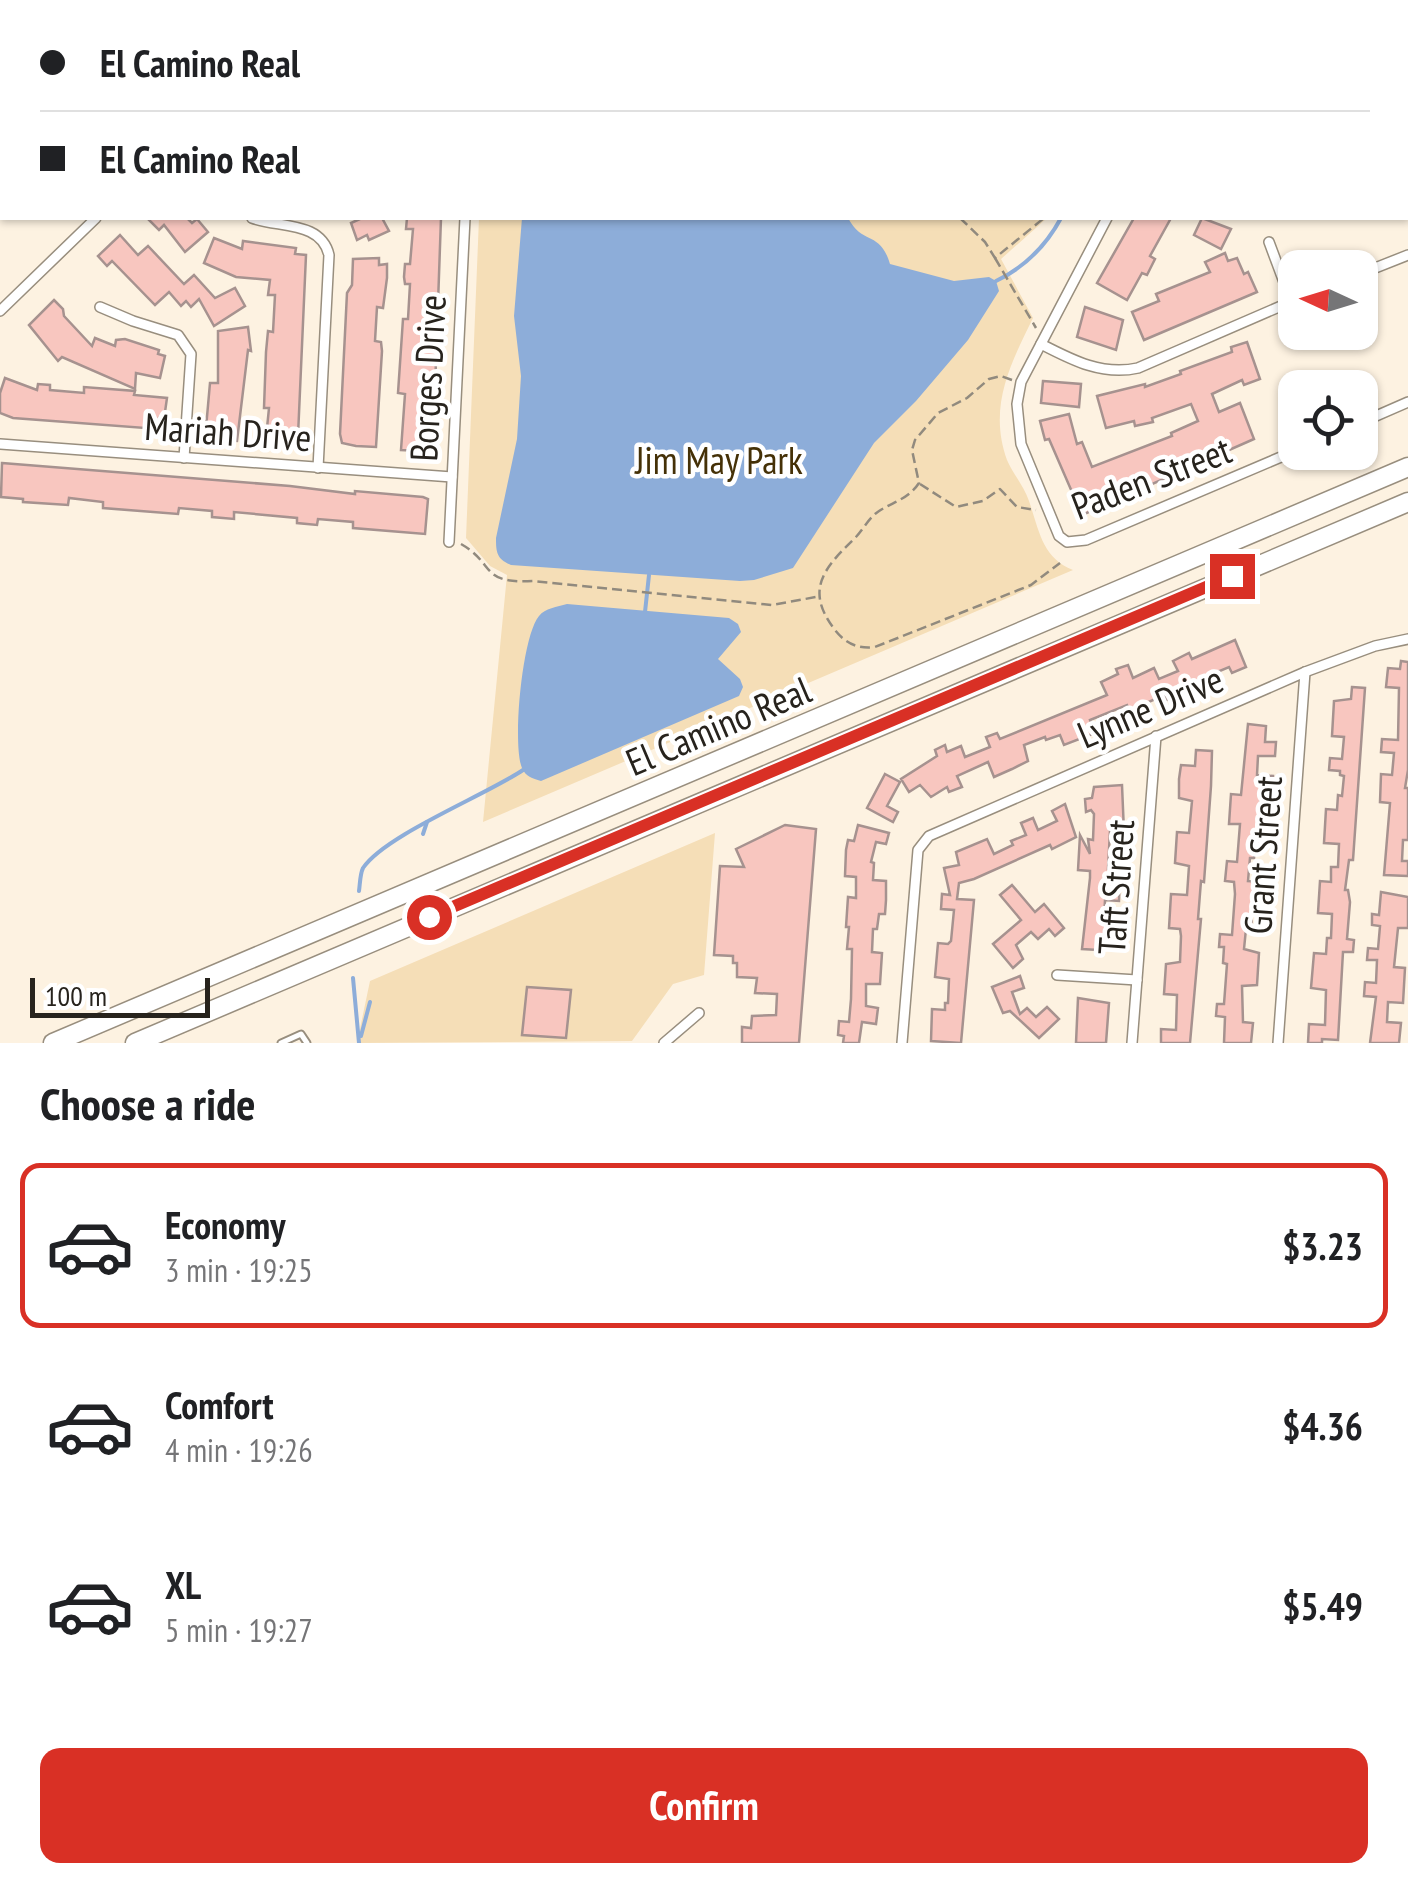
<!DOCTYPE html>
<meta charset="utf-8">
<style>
body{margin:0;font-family:"PT Sans Narrow",sans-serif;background:#f6f6f6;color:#202124;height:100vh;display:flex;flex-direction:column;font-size:38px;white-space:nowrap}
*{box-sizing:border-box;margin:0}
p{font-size:32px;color:#757577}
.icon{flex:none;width:55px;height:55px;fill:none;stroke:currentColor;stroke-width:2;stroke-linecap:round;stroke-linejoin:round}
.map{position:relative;height:1043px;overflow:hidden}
.panel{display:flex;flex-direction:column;background:#fff;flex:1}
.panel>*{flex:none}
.top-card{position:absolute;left:0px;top:0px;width:1410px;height:220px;box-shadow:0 2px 8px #0004;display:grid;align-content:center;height:220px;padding:0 40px;background:#fff}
.needle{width:65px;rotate:274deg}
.fabs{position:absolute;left:1278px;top:250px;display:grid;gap:20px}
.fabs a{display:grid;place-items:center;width:100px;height:100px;border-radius:20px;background:#fff;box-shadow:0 2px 8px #0004;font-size:50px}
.scale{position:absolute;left:30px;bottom:25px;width:180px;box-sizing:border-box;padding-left:10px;border:5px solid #27231d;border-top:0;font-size:28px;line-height:35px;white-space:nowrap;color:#27231d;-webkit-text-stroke:8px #fff;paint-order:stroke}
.end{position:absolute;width:45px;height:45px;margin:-22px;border:12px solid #d93025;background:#fff;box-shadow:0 0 0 5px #fff}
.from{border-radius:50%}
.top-card b{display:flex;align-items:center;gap:35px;height:95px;font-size:38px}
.top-card b+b{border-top:2px solid #e0e0e0}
.top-card i{width:25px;height:25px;background:#202124}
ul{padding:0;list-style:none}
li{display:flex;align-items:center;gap:30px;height:165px;margin:0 20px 15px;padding:0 20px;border:5px solid transparent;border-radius:20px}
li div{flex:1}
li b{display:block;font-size:38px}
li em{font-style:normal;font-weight:700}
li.active{border-color:#d93025}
li>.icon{width:90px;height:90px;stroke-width:1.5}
h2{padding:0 40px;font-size:45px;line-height:120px}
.primary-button{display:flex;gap:20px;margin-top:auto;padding:20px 40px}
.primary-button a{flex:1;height:115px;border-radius:20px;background:#d93025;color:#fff;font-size:40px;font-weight:700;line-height:115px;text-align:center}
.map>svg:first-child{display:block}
.built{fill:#f5e6ce}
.green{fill:#f5deb7}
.water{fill:#8dadd9}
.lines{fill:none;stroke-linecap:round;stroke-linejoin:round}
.stream{stroke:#8dadd9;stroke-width:4}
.building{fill:#f8c6bf;stroke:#a6928f;stroke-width:2.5}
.service-casing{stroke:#988e7e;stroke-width:9}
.minor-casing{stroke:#988e7e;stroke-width:12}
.motorway-casing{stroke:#988e7e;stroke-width:21}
.path{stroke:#918a7e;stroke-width:2.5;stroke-dasharray:10 5;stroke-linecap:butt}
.service{stroke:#fff;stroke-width:5}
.minor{stroke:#fff;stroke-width:9}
.motorway{stroke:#fff;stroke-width:18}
.route{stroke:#d93025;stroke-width:12}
.labels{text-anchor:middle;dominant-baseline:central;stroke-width:9;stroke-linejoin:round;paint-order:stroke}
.street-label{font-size:38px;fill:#27231d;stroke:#fff}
.park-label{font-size:38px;fill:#453107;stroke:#fff}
</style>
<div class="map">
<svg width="1408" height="1043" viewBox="0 0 1408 1043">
<rect width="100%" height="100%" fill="#fdf2e1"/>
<polygon class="built" points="635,0 1153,0 635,2"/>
<g class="green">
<path d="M479,218H1047L1001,259L1033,318C1010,365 988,407 1007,460C1013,474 1024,486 1029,501C1039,530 1042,558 1073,570L483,822L507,575L490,566L466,538Z"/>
<polygon points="715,833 704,975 673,984 632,1041 357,1043 370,981"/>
</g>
<g class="water">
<path d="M522,218H848C863,246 880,230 890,264L954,281L989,277L996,281L999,291L968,340L916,401L874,443L793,568L754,580L740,581L511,565C497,559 496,553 496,538L517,439L521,376L514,316Z"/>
<path d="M567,604L729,618L738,624L741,632L718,659L740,679L743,687L739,696L541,781C532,778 526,777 522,768C512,745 522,636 539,616C545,608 557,607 567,604Z"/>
</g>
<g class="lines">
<g class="stream">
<polyline points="1177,2 1178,0"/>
<path d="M996,281C1025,267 1046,246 1061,218"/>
<polyline points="645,612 649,575"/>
<polyline points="423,834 427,822"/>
<path d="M359,891C360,884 360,874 363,868C385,835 486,795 523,770"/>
<polyline points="353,978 359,1043"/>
<polyline points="361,1036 370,1002"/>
</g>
</g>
<g class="building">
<polygon points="147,218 187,218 192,223 197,219 208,232 185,252 164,225 159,230"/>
<polygon points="362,218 382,218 389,231 369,240 367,235 357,240 351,223"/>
<polygon points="407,218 441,218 433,446 421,446 421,451 401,450 405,394 398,393 403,319 408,319 410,284 405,284 404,277 405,264 410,264 413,229 406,229"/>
<polygon points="1134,218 1171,218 1150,256 1155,259 1147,275 1142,273 1127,300 1097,283"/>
<polygon points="1202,218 1231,229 1221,249 1194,235"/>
<polygon points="120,235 138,255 148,246 184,284 194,275 215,298 235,288 245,306 214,326 199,299 191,307 186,301 181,306 169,292 155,305 112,261 107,266 98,256"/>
<polygon points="214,238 242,249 243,241 296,248 295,254 306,255 298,436 287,435 286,440 266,438 269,408 264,408 266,352 268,331 273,332 275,295 268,295 270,280 236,277 204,263"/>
<polygon points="1225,253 1228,261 1237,258 1244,274 1248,272 1257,292 1144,340 1132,312 1159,301 1156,294 1210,272 1205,262"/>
<polygon points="379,258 379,265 387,264 387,278 383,308 377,307 375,341 381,342 382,351 376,447 356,446 342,443 340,434 347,293 352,285 353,259"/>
<polygon points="54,300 63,309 64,316 92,346 95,338 115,346 116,340 125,339 159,350 158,354 165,356 160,378 136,373 135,389 62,357 58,361 29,325"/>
<polygon points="1085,307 1123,320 1116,350 1077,337"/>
<polygon points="248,327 251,351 248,350 237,441 224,440 224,435 217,434 217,429 206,428 210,383 218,383 218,331"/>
<polygon points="1247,342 1260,379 1244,385 1242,380 1212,394 1219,412 1240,403 1254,439 1082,515 1049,439 1045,440 1040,421 1069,414 1077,444 1082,442 1092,467 1172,436 1171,433 1198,421 1191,404 1152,418 1153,422 1135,426 1134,421 1106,428 1097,396 1145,384 1145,387 1181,374 1180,371 1232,352 1231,347"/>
<polygon points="5,378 37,390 38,384 50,385 50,390 84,393 84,387 135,391 134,395 167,398 164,419 159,418 158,429 13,418 0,413 0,393"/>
<polygon points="1043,381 1081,384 1079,407 1041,403"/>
<polygon points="2,463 290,486 355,494 355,491 423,497 428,499 425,534 353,528 353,522 318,519 317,525 297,523 297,518 234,512 234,519 212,517 212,511 179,508 178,514 103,508 103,502 69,498 68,505 23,502 23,499 1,497"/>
<polygon points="1235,640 1246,667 1232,673 1229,667 1210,675 1212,680 1200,686 1197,681 1176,691 1178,695 1167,700 1164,695 1142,705 1144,710 1132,716 1127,705 1090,720 1095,733 1064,745 1060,735 1046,740 1045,737 1024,745 1028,761 1012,769 994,777 988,762 957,776 962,787 949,792 947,787 931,797 920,785 909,792 901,779 937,756 935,750 945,745 947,752 961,746 965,757 990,747 986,737 997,733 1000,739 1107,695 1101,682 1118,674 1116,669 1128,665 1133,678 1154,668 1159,679 1178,671 1173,661 1189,653 1192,659"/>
<polygon points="1401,661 1408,662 1408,770 1405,788 1408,788 1408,840 1403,840 1402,861 1408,861 1408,876 1384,875 1390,803 1380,802 1381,774 1392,775 1394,753 1381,752 1382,739 1398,740 1399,688 1386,687 1388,668 1400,669"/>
<polygon points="1352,687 1365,688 1353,860 1349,860 1345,890 1348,890 1350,902 1347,939 1354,940 1353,952 1343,952 1338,1040 1322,1039 1322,1043 1308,1043 1309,1024 1325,1025 1326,990 1311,988 1314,953 1326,954 1327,938 1331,938 1332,914 1318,913 1320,881 1331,882 1331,867 1338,867 1339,844 1324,843 1326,809 1337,810 1338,795 1342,796 1344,776 1340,775 1340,771 1329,770 1330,758 1342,759 1344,737 1332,736 1334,701 1351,699"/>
<polygon points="1248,724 1266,726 1265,742 1276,742 1275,756 1258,756 1257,775 1273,776 1272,794 1261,793 1260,811 1270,812 1269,831 1267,845 1256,844 1254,858 1250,858 1248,881 1265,882 1263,914 1252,914 1251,929 1246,929 1244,949 1259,953 1257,985 1242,986 1243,1022 1253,1023 1251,1043 1224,1043 1225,1017 1216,1016 1217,1004 1224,1004 1227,964 1223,963 1224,947 1219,947 1220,934 1232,935 1235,894 1234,882 1225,881 1227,861 1237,862 1240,824 1229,824 1231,794 1241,795"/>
<polygon points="1196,750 1212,751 1211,786 1204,882 1201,881 1198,919 1201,919 1190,1043 1161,1043 1161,1029 1176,1030 1177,995 1164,994 1166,964 1180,962 1181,936 1180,929 1169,928 1171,894 1187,895 1189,866 1175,863 1177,832 1189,833 1192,801 1179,798 1179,779 1181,765 1195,766"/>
<polygon points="885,774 900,782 887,806 898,812 893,822 867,808"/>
<polygon points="1122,785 1124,832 1110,831 1108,869 1120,869 1119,901 1105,900 1104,919 1115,920 1114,935 1099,936 1098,950 1082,949 1090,878 1090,871 1078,870 1080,835 1090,854 1088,839 1093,840 1094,814 1091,810 1086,812 1085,799 1092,798 1094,787"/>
<polygon points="1065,804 1076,837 1052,849 1050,845 974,879 959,883 957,899 974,900 961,1043 931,1041 932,1009 945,1010 945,1003 948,1003 949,979 935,977 938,943 948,944 951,941 954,910 941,909 942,894 950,895 944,868 959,865 956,852 987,839 994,854 1013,845 1011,841 1026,835 1021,823 1033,818 1038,830 1057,821 1052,811"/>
<polygon points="785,825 816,829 799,1043 742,1043 742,1027 751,1028 752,1016 776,1015 777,994 755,993 757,978 737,977 737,963 733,963 733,956 714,955 720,866 744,867 736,849"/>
<polygon points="858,825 889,833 886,844 876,842 871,862 874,863 873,880 886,881 886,900 885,914 879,914 877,929 873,929 872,952 882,953 880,984 866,984 866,1006 878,1008 876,1024 862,1022 859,1043 843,1043 844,1036 838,1035 839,1021 849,1022 851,999 852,949 847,949 849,927 846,927 848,897 856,898 856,877 845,876 846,850 848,840 854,841"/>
<polygon points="1012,885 1035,912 1044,904 1064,928 1055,936 1049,929 1038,939 1031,932 1016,945 1023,959 1013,968 993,944 1021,920 1000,895"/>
<polygon points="1381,892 1408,897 1408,928 1398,928 1394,967 1405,968 1403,1003 1388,1002 1387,1022 1401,1023 1399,1043 1370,1043 1376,997 1364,996 1365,982 1376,983 1377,960 1367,960 1368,948 1378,949 1380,926 1372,925 1372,914 1379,915"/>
<polygon points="1020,976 1024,988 1012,992 1020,1014 1027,1008 1036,1017 1047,1007 1059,1019 1039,1038 1010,1011 1003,1013 992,987"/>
<polygon points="527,987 571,990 566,1038 522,1035"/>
<polygon points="1078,998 1109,1003 1106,1043 1076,1043"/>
</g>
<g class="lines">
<defs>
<polyline id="service" points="281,1043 301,1034 307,1043"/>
<g id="minor">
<polyline points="328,2 331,0"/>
<polyline points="476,2 476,0"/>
<polyline points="615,2 616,0"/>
<polyline points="1220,2 1221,0"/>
<path d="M252,218C279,228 321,221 329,255L318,468"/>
<polyline points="1107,218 1021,382 1017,404 1021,444 1059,536 1067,542 1086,540 1295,451"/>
<polyline points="1269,242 1291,301"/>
<polyline points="1360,274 1408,255"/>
<polyline points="100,307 133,321 178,335 191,354 184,458"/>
<polyline points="0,311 96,218"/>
<path d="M1041,344C1072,360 1102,376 1138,368L1295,300"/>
<polyline points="1360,423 1408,402"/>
<polyline points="0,444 452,477"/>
<polyline points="449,542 465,218"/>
<polyline points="1057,975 1137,980"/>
<polyline points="664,1043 699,1013"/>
<polyline points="902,1043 918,850 929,836 1305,672 1375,646 1408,639"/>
<polyline points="1132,1043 1156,736"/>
<polyline points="1278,1043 1305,672"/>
</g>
<g id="motorway">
<polyline points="53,1043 1408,467"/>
<polyline points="135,1043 1408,502"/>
</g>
</defs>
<use href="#service" class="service-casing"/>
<use href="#minor" class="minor-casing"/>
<use href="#motorway" class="motorway-casing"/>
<g class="path">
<polyline points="207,2 209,0"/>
<polyline points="1157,2 1158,0"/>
<polyline points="0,197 2,194"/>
<polyline points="960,218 985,242 995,258 1044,218"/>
<polyline points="995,258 1036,328"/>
<path d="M1012,380L1001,376L989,379L967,398L938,413L915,440L912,450L919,483C907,501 890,502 875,514C867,521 862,531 855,538C824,568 804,590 835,630C846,644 858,649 875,647L1031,585L1060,563"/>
<polyline points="920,484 956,507 983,501 1000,489 1017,507 1036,510"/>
<path d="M461,544C496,564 479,584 533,581L772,605L816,597"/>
</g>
<use href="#service" class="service"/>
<use href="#minor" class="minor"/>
<use href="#motorway" class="motorway"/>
</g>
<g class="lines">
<polyline class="route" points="429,917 1232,576"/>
</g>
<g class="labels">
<g class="street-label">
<text transform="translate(427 378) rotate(-87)">Borges Drive</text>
<text transform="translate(228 431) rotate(4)">Mariah Drive</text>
<text transform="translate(1151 477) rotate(-21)">Paden Street</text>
<text transform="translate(1150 706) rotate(-23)">Lynne Drive</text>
<text transform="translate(718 725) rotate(-23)">El Camino Real</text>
<text transform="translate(1262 855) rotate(-86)">Grant Street</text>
<text transform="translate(1115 887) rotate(-86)">Taft Street</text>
</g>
<g class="park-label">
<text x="719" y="459">Jim May Park</text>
</g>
</g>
</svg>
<div class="fabs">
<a><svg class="needle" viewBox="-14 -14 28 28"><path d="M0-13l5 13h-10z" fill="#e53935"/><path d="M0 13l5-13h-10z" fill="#757577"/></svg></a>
<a><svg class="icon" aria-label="locate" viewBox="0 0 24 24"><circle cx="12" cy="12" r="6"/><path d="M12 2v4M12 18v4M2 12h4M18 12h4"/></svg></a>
</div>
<div class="scale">100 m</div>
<i class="end from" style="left:429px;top:917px"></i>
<i class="end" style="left:1232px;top:576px"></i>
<div class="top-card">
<b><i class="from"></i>El Camino Real</b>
<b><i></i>El Camino Real</b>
</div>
</div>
<section class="panel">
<h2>Choose a ride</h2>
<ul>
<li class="active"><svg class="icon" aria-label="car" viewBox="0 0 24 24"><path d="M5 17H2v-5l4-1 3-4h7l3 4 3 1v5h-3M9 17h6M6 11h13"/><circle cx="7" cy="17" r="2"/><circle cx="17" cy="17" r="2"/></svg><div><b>Economy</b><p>3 min · 19:25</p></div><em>$3.23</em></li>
<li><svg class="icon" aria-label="car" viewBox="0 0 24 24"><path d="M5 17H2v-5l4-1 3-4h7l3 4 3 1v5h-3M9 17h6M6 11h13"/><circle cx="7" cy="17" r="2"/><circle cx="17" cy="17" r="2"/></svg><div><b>Comfort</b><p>4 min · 19:26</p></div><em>$4.36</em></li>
<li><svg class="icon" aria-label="car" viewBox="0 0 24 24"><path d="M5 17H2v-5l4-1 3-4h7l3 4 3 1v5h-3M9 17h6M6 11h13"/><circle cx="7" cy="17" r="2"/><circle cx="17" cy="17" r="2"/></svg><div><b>XL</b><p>5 min · 19:27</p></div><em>$5.49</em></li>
</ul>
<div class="primary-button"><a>Confirm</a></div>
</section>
